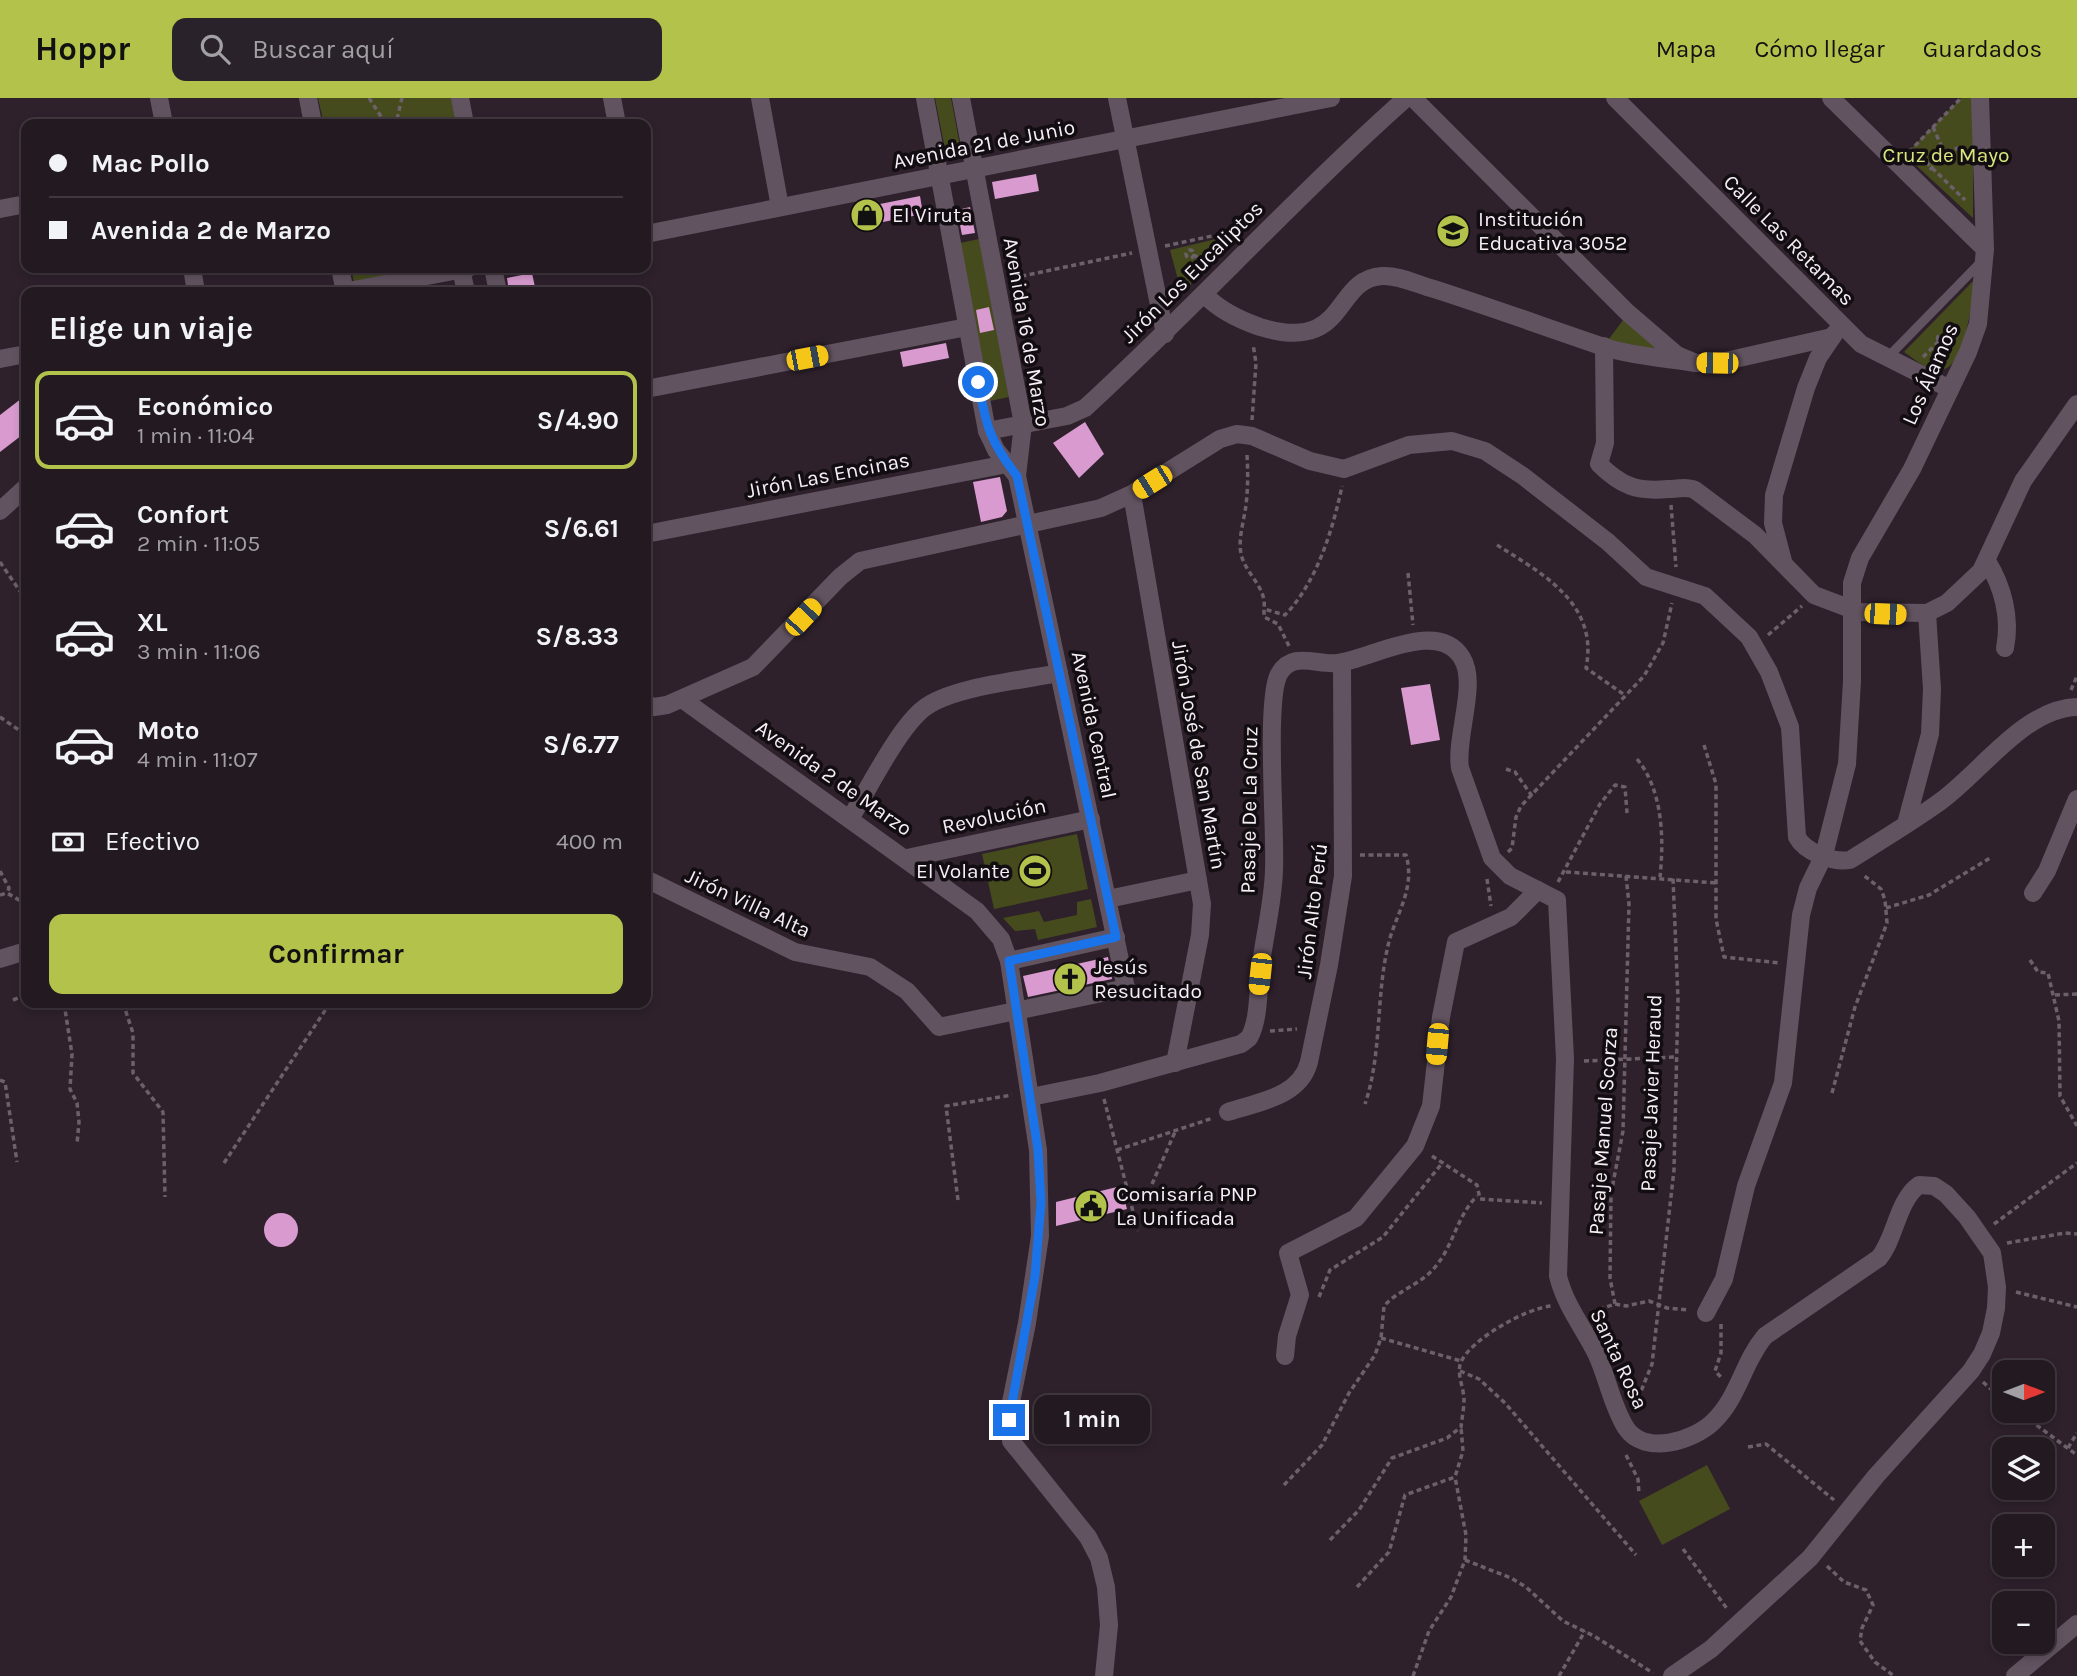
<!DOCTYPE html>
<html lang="es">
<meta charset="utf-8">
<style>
body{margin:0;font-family:Karla,sans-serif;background:#2a222a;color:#f1f3f6;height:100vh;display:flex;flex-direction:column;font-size:26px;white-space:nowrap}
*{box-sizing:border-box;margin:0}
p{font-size:23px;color:#a2a0a5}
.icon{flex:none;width:38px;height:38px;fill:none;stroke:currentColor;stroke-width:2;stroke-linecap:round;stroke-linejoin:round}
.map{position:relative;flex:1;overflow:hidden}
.panel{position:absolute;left:21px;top:189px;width:630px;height:721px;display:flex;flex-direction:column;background:#221921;border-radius:14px;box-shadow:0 4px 10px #0003,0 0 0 2px #3f383f}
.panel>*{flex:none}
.top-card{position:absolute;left:21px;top:21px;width:630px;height:154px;border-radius:14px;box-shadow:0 4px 10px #0003,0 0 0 2px #3f383f;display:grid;align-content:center;height:154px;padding:0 28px;background:#221921}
.needle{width:46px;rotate:90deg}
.controls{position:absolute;left:1992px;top:1262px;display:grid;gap:14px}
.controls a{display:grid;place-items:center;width:63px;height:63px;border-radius:14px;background:#221921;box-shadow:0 4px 10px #0003,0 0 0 2px #3f383f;font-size:35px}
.end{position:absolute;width:32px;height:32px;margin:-16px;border:9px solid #1a73e8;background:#fff;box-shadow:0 0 0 4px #fff}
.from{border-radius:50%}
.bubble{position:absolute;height:49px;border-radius:14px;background:#221921;box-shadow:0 4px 10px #0003,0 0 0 2px #3f383f;font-size:23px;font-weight:700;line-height:49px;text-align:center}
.car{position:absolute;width:21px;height:42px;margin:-21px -10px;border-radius:9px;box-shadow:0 0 5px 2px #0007;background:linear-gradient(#f5c518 24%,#345 0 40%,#f5c518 0 76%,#345 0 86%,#f5c518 0)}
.top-card b{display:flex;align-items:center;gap:24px;height:66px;font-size:26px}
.top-card b+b{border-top:2px solid #3f383f}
.top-card i{width:18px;height:18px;background:#f1f3f6}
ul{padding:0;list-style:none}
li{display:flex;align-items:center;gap:21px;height:98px;margin:0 14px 10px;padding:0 14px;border:4px solid transparent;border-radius:14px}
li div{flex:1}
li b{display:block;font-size:26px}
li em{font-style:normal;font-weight:700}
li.active{border-color:#b3c24b}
li>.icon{width:63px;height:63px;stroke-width:1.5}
h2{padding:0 28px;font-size:32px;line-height:84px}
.pay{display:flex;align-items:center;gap:18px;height:77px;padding:0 28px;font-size:26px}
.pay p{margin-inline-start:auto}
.cta{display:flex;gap:14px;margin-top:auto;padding:14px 28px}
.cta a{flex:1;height:80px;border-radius:14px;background:#b3c24b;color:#111;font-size:28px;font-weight:700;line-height:80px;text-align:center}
header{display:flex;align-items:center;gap:42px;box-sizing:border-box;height:98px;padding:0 35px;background:#b3c24b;color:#111}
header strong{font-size:33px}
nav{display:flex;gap:38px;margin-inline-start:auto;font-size:24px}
.search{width:490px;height:63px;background:#2a222a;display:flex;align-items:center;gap:18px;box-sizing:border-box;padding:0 24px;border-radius:14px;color:#a2a0a5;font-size:26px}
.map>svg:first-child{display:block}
.green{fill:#454b1d}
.building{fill:#d89acf}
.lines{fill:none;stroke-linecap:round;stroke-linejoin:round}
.path{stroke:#6c606a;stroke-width:3.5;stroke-dasharray:5 3.5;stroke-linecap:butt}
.service{stroke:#625360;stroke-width:9}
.minor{stroke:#625360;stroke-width:18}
.route{stroke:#1a73e8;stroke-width:9}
.labels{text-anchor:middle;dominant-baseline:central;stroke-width:7;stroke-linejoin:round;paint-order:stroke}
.street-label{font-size:21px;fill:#f7eef6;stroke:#120d11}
.park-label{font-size:21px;fill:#d8e77d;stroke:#120d11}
.poi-label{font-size:21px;fill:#f7eef6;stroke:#120d11;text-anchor:start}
</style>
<header>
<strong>Hoppr</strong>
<div class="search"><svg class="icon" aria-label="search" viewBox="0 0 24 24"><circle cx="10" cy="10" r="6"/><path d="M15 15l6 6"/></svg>Buscar aquí</div>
<nav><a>Mapa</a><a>Cómo llegar</a><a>Guardados</a></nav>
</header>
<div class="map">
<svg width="2077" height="1578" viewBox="0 0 2077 1578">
<rect width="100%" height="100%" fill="#2e212c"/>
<g class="green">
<polygon points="318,0 451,0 456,26 324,26"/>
<polygon points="935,0 951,0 960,48 945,51"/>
<polygon points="1961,0 1973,0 1973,120 1905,57"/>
<polygon points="1237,136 1187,190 1180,189 1170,152"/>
<polygon points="979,141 1009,299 990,303 960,145"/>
<polygon points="351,170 425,170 354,184"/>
<path d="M1975,181C1972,200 1966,275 1938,272C1926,272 1913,260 1904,254Z"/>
<polygon points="1624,221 1658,252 1608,242"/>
<polygon points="1077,736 1088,791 994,811 982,756"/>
<polygon points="1091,801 1097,829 1038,842 1035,831 1015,833 1003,820 1039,813 1044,824 1077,817 1077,804"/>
<polygon points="1707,1367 1730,1411 1662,1447 1639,1403"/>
</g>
<g class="building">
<polygon points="1036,76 1039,93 995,101 992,84"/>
<polygon points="920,98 923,116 858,129 855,111"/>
<polygon points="970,109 975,135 962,137 957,112"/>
<polygon points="532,175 536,194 509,194 507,180"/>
<polygon points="989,209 994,232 980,235 976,212"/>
<polygon points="946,245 949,260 903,269 900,254"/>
<polygon points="26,297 26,334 0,354 0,317"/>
<polygon points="1085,324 1104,356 1079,380 1053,345"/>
<polygon points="1000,379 1007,413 1002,419 981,424 973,384"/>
<polygon points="1430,586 1440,642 1411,647 1401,590"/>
<polygon points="1108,859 1112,881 1028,899 1023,878"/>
<polygon points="1121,1088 1127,1111 1056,1128 1056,1104"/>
<circle cx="281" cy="1132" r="17"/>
</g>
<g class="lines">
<g class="path">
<polyline points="369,0 384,23"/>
<polyline points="397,21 402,0"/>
<polyline points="381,26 393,21 405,26"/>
<polyline points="1933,29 1944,54"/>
<polyline points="1909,54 1961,0"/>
<polyline points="1926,64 1965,102"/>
<polyline points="1930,72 1944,54 1962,49"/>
<polyline points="1165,148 1240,132"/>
<circle cx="1190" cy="156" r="4"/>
<polyline points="1194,157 1207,165"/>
<polyline points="1013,180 1132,155"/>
<circle cx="1941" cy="240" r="3.5"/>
<polyline points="1923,259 1939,243"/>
<polyline points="1252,322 1256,265 1253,246"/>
<path d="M1247,357C1248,374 1248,390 1246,407C1244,423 1238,440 1241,456C1246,477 1267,489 1264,511"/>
<polyline points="1671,407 1676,469"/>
<path d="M1497,447C1543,476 1599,506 1586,570L1626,598"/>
<polyline points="0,464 26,502"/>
<polyline points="1408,475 1413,527"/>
<polyline points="1768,537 1802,508"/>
<path d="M1289,548L1278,526L1264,519V511L1285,517C1317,484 1333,431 1342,388"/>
<polyline points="2071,592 2077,578"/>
<polyline points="0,619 26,637"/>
<polyline points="1704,647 1716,686 1716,821 1724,859 1780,865"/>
<path d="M1637,661C1663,692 1664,741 1660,779"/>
<polyline points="1506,671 1515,674 1532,698"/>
<polyline points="1508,754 1512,750 1516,719 1521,708 1644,578 1663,545 1672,505"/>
<path d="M1360,757H1406C1415,788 1399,811 1390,840C1375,894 1383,953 1365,1006"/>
<polyline points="0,773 9,790 7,795"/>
<polyline points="1566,774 1717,785"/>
<polyline points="1487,781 1491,808"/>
<polyline points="1558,784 1600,706 1615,687 1625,689 1627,715"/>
<polyline points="0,797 7,795 26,806"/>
<polyline points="1886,810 1929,797 1990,760"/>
<polyline points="2030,862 2038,874 2048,875 2059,923 2060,998 2077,1028"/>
<polyline points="2055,897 2077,896"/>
<polyline points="13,902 26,897"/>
<polyline points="64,905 72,956 70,991 77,1005 79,1024 77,1046"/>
<polyline points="123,905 133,935 133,975 163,1014 165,1099"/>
<polyline points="1270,933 1297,931"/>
<polyline points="1584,963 1676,959"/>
<polyline points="0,982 5,984 17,1064"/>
<polyline points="1832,995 1855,909 1887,825 1885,802 1881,791 1862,776"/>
<polyline points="1104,1001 1138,1133"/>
<polyline points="1117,1052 1213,1020"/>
<polyline points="1432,1058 1477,1087 1480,1101 1542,1105"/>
<polyline points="224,1065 328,908"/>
<polyline points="1152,1086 1175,1034"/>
<polyline points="958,1102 946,1008 1012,997"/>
<polyline points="1994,1126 2077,1065"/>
<polyline points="2007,1145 2065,1135 2077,1136"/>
<polyline points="2016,1194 2077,1209"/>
<polyline points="1319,1199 1330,1172 1383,1139 1443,1064"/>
<polyline points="1615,1206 1610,1180 1611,1096 1623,1033 1629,806 1626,778"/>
<polyline points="1591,1214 1615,1206 1626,1208 1649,1203 1667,1210 1688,1212"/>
<polyline points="1721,1226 1721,1255 1715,1273 1722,1280"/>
<polyline points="1381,1240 1461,1263"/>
<polyline points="1460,1273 1479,1281 1505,1305 1636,1457"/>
<polyline points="1983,1284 2004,1303"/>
<polyline points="1635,1308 1652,1266 1674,1072 1678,901 1673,780"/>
<polyline points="2016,1312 2077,1357"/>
<polyline points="1748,1349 1766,1346 1834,1402"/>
<polyline points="2068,1350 2077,1335"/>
<polyline points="1626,1357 1638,1381 1639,1396"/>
<path d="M1284,1387L1322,1347L1349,1295L1375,1257L1381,1240L1384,1208C1398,1192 1422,1186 1436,1168C1454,1146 1457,1118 1477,1098"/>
<path d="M1330,1442L1359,1412L1392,1360L1447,1340L1461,1329C1462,1320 1464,1310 1464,1302C1464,1290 1456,1275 1461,1264C1471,1241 1527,1210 1551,1208"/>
<polyline points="1683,1451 1728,1512"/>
<polyline points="1465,1462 1511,1480 1526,1489 1563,1523 1594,1538 1653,1575"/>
<polyline points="1827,1468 1844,1484 1866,1492 1873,1507 1862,1530 1860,1543 1875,1564 1894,1578"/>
<polyline points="1357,1489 1389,1454 1405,1397 1455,1379 1463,1353 1461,1329"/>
<polyline points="1413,1578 1429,1533 1451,1499 1465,1462 1466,1437 1455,1379"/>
<polyline points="1559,1578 1585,1533"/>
</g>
<polyline class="service" points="1888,259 1981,164"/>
<g class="minor">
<polyline points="159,0 164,26"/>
<polyline points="308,0 313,26"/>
<polyline points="460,0 465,26"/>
<polyline points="612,0 617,26"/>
<polyline points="760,0 780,109"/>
<polyline points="925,0 987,333 996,352 1017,378"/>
<polyline points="1117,0 1165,236"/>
<polyline points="1413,0 1627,214 1677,257 1696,265 1717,265 1832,239"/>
<polyline points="1615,0 1861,246 1950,291"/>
<polyline points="1831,0 1985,151"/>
<polyline points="0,111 26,106"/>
<polyline points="646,136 1331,0"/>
<polyline points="192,170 196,194"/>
<polyline points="340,170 345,194"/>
<polyline points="493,170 498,194"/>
<polyline points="461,171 466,194"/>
<polyline points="343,194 469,170"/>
<path d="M1205,197C1220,213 1240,222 1260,229C1349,256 1332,181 1382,178C1399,177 1418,187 1434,191C1490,209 1545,229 1601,248C1631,258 1665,260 1696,265"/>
<path d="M1604,248L1605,345L1599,366C1621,388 1637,394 1668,391C1678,391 1686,388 1695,392L1755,437L1814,497L1859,514L1927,515L1947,505L1981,473L2023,383L2077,306"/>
<polyline points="0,261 26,256"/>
<polyline points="646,291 967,229"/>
<path d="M987,333L1067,318L1085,310C1195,209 1295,99 1406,0"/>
<polyline points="1132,396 1202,806 1200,837 1175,965"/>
<polyline points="0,413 26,389"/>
<polyline points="646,436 1017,364"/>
<polyline points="1783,463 1773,425 1774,397 1806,290 1818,260 1835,235"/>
<path d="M1987,463C2003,489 2011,520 2005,550"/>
<polyline points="682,601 977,813 1001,841 1009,863 1038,1052 1040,1138 1027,1225 1010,1309 1011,1343 1088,1439 1099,1460 1106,1489 1109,1527 1104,1578"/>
<path d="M646,606L654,609L667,607L753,569L840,479L860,463L1101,410L1132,396L1220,341L1237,336L1252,338L1310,363L1344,371L1409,347L1452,343L1485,353L1523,378L1608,444L1646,479L1705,498L1749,539L1769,574L1790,629L1797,739C1805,754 1833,765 1850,762C1880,743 1912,724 1941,703C1981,674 2025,610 2077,609"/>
<path d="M851,719C869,690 898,631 923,611C949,589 1024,582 1059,575"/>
<polyline points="1906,726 1930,636 1932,591 1927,515"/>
<polyline points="907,760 1091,721"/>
<polyline points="646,781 795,854 870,869 907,893 939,929 1126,890 1017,378 1023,326 961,0"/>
<polyline points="2033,795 2047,773 2077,701"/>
<polyline points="1108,801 1198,782"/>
<polyline points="0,861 26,853"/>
<polyline points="1009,863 1116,839"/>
<path d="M1031,999L1100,985L1241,946L1249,940C1259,923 1258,893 1260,873C1264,839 1273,806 1274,772C1276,733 1265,602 1279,576C1292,552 1318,568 1338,565C1371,561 1438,520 1462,560C1478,586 1455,639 1460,670L1492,760L1510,778L1557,802L1565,961L1558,1178C1565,1207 1583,1229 1596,1255C1607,1278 1612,1308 1626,1330C1645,1358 1693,1343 1713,1324C1739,1299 1743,1264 1765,1238L1879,1160C1896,1139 1897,1103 1919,1087L1934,1088L1946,1096L1967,1119L1992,1155L1997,1189L1996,1210L1991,1235L1982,1256L1971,1273L1876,1378L1810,1460L1711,1551L1672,1578"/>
<path d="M1228,1014C1258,1004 1300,999 1309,964L1329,867L1343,778L1342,565"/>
<polyline points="1706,1215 1724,1181 1746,1088 1783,985 1801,817 1808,790 1824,757 1847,666 1852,583 1852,485 1860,460 1912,371 1968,254 1978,226 1985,151 1980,0"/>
<polyline points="1285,1258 1287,1238 1300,1197 1288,1155 1356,1120 1415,1048 1431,1008 1441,919 1456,844 1511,819 1538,792"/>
<polyline points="2015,1578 2077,1526"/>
</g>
</g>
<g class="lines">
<path class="route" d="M978,284C986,327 989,342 1017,378L1116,839L1009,863L1038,1052L1041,1104L1035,1178L1009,1322"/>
</g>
<defs>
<symbol id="shop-disc" viewBox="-11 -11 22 22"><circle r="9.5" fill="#b3c24b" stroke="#120d11"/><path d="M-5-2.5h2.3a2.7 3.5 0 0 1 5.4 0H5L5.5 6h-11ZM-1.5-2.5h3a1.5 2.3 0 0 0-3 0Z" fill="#111"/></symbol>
<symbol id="school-disc" viewBox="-11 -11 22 22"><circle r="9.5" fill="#b3c24b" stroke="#120d11"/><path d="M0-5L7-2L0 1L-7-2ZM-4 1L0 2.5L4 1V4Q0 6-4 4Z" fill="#111"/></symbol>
<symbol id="stadium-disc" viewBox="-11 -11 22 22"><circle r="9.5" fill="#b3c24b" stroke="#120d11"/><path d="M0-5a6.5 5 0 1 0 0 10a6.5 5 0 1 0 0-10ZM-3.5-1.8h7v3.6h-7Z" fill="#111"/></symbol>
<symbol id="church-disc" viewBox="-11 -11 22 22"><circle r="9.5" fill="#b3c24b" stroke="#120d11"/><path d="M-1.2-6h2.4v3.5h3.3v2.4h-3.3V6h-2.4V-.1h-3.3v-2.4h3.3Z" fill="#111"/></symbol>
<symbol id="civic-disc" viewBox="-11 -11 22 22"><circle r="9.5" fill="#b3c24b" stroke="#120d11"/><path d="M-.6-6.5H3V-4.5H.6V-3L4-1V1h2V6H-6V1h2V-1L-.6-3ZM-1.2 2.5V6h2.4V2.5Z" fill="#111"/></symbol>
</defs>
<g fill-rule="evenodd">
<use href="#shop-disc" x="848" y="98" width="38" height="38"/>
<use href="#school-disc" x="1434" y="114" width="38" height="38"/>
<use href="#stadium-disc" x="1016" y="754" width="38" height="38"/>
<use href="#church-disc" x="1051" y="862" width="38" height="38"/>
<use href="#civic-disc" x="1072" y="1089" width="38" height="38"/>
</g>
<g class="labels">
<g class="street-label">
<text transform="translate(984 46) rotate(-11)">Avenida 21 de Junio</text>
<text transform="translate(1789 142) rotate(45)">Calle Las Retamas</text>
<text transform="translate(1192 174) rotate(-45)">Jirón Los Eucaliptos</text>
<text transform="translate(1027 234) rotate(80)">Avenida 16 de Marzo</text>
<text transform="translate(1930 276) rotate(-66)">Los Álamos</text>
<text transform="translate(828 377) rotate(-11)">Jirón Las Encinas</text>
<text transform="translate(1094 627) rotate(78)">Avenida Central</text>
<text transform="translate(1199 657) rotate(80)">Jirón José de San Martín</text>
<text transform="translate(834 680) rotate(35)">Avenida 2 de Marzo</text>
<text transform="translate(1249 712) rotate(-89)">Pasaje De La Cruz</text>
<text transform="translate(994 718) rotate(-12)">Revolución</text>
<text transform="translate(748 805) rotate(25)">Jirón Villa Alta</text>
<text transform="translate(1312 813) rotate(-83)">Jirón Alto Perú</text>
<text transform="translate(1651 995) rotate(-88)">Pasaje Javier Heraud</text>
<text transform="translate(1603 1033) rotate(-86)">Pasaje Manuel Scorza</text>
<text transform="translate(1619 1261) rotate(65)">Santa Rosa</text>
</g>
<g class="park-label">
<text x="1946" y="57">Cruz de Mayo</text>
</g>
<g class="poi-label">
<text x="892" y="117">El Viruta</text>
<text x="1478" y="121">Institución<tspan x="1478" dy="24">Educativa 3052</tspan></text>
<text x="1010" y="773" text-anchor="end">El Volante</text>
<text x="1094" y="869">Jesús<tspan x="1094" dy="24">Resucitado</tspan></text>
<text x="1116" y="1096">Comisaría PNP<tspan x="1116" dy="24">La Unificada</tspan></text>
</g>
</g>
</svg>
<div class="controls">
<a><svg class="needle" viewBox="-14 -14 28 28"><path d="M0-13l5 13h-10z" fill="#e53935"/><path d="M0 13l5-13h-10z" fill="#a2a0a5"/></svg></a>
<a><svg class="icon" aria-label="layers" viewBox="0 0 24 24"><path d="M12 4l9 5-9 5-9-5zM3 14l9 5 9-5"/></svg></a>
<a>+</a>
<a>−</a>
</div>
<i class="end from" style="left:978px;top:284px"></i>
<i class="end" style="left:1009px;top:1322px"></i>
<div class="bubble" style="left:1034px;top:1297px;width:116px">1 min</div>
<i class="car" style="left:807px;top:260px;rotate:79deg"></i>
<i class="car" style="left:1717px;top:265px;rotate:271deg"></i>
<i class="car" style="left:1152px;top:384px;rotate:238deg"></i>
<i class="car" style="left:1885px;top:516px;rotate:92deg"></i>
<i class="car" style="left:803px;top:519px;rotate:43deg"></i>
<i class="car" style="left:1260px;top:876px;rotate:186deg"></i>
<i class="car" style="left:1437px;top:946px;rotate:185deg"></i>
<div class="top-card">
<b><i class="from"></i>Mac Pollo</b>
<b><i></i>Avenida 2 de Marzo</b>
</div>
<section class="panel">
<h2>Elige un viaje</h2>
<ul>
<li class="active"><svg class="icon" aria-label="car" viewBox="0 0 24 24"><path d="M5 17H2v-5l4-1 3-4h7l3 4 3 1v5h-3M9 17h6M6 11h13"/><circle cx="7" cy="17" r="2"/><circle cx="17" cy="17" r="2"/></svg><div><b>Económico</b><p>1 min · 11:04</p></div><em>S/4.90</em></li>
<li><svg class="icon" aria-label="car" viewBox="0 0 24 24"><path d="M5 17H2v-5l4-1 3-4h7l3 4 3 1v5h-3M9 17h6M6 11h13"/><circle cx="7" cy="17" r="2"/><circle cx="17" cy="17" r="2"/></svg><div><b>Confort</b><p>2 min · 11:05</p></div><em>S/6.61</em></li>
<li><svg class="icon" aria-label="car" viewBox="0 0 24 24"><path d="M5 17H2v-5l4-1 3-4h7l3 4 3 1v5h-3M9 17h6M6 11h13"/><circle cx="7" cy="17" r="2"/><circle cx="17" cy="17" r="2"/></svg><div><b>XL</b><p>3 min · 11:06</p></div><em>S/8.33</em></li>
<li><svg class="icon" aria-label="car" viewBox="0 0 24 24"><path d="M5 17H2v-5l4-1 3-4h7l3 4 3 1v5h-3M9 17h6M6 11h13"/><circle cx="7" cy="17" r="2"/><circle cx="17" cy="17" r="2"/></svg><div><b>Moto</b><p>4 min · 11:07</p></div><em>S/6.77</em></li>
</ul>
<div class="pay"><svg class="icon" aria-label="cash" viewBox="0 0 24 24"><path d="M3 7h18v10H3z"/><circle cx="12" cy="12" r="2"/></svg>Efectivo<p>400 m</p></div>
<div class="cta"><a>Confirmar</a></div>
</section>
</div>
